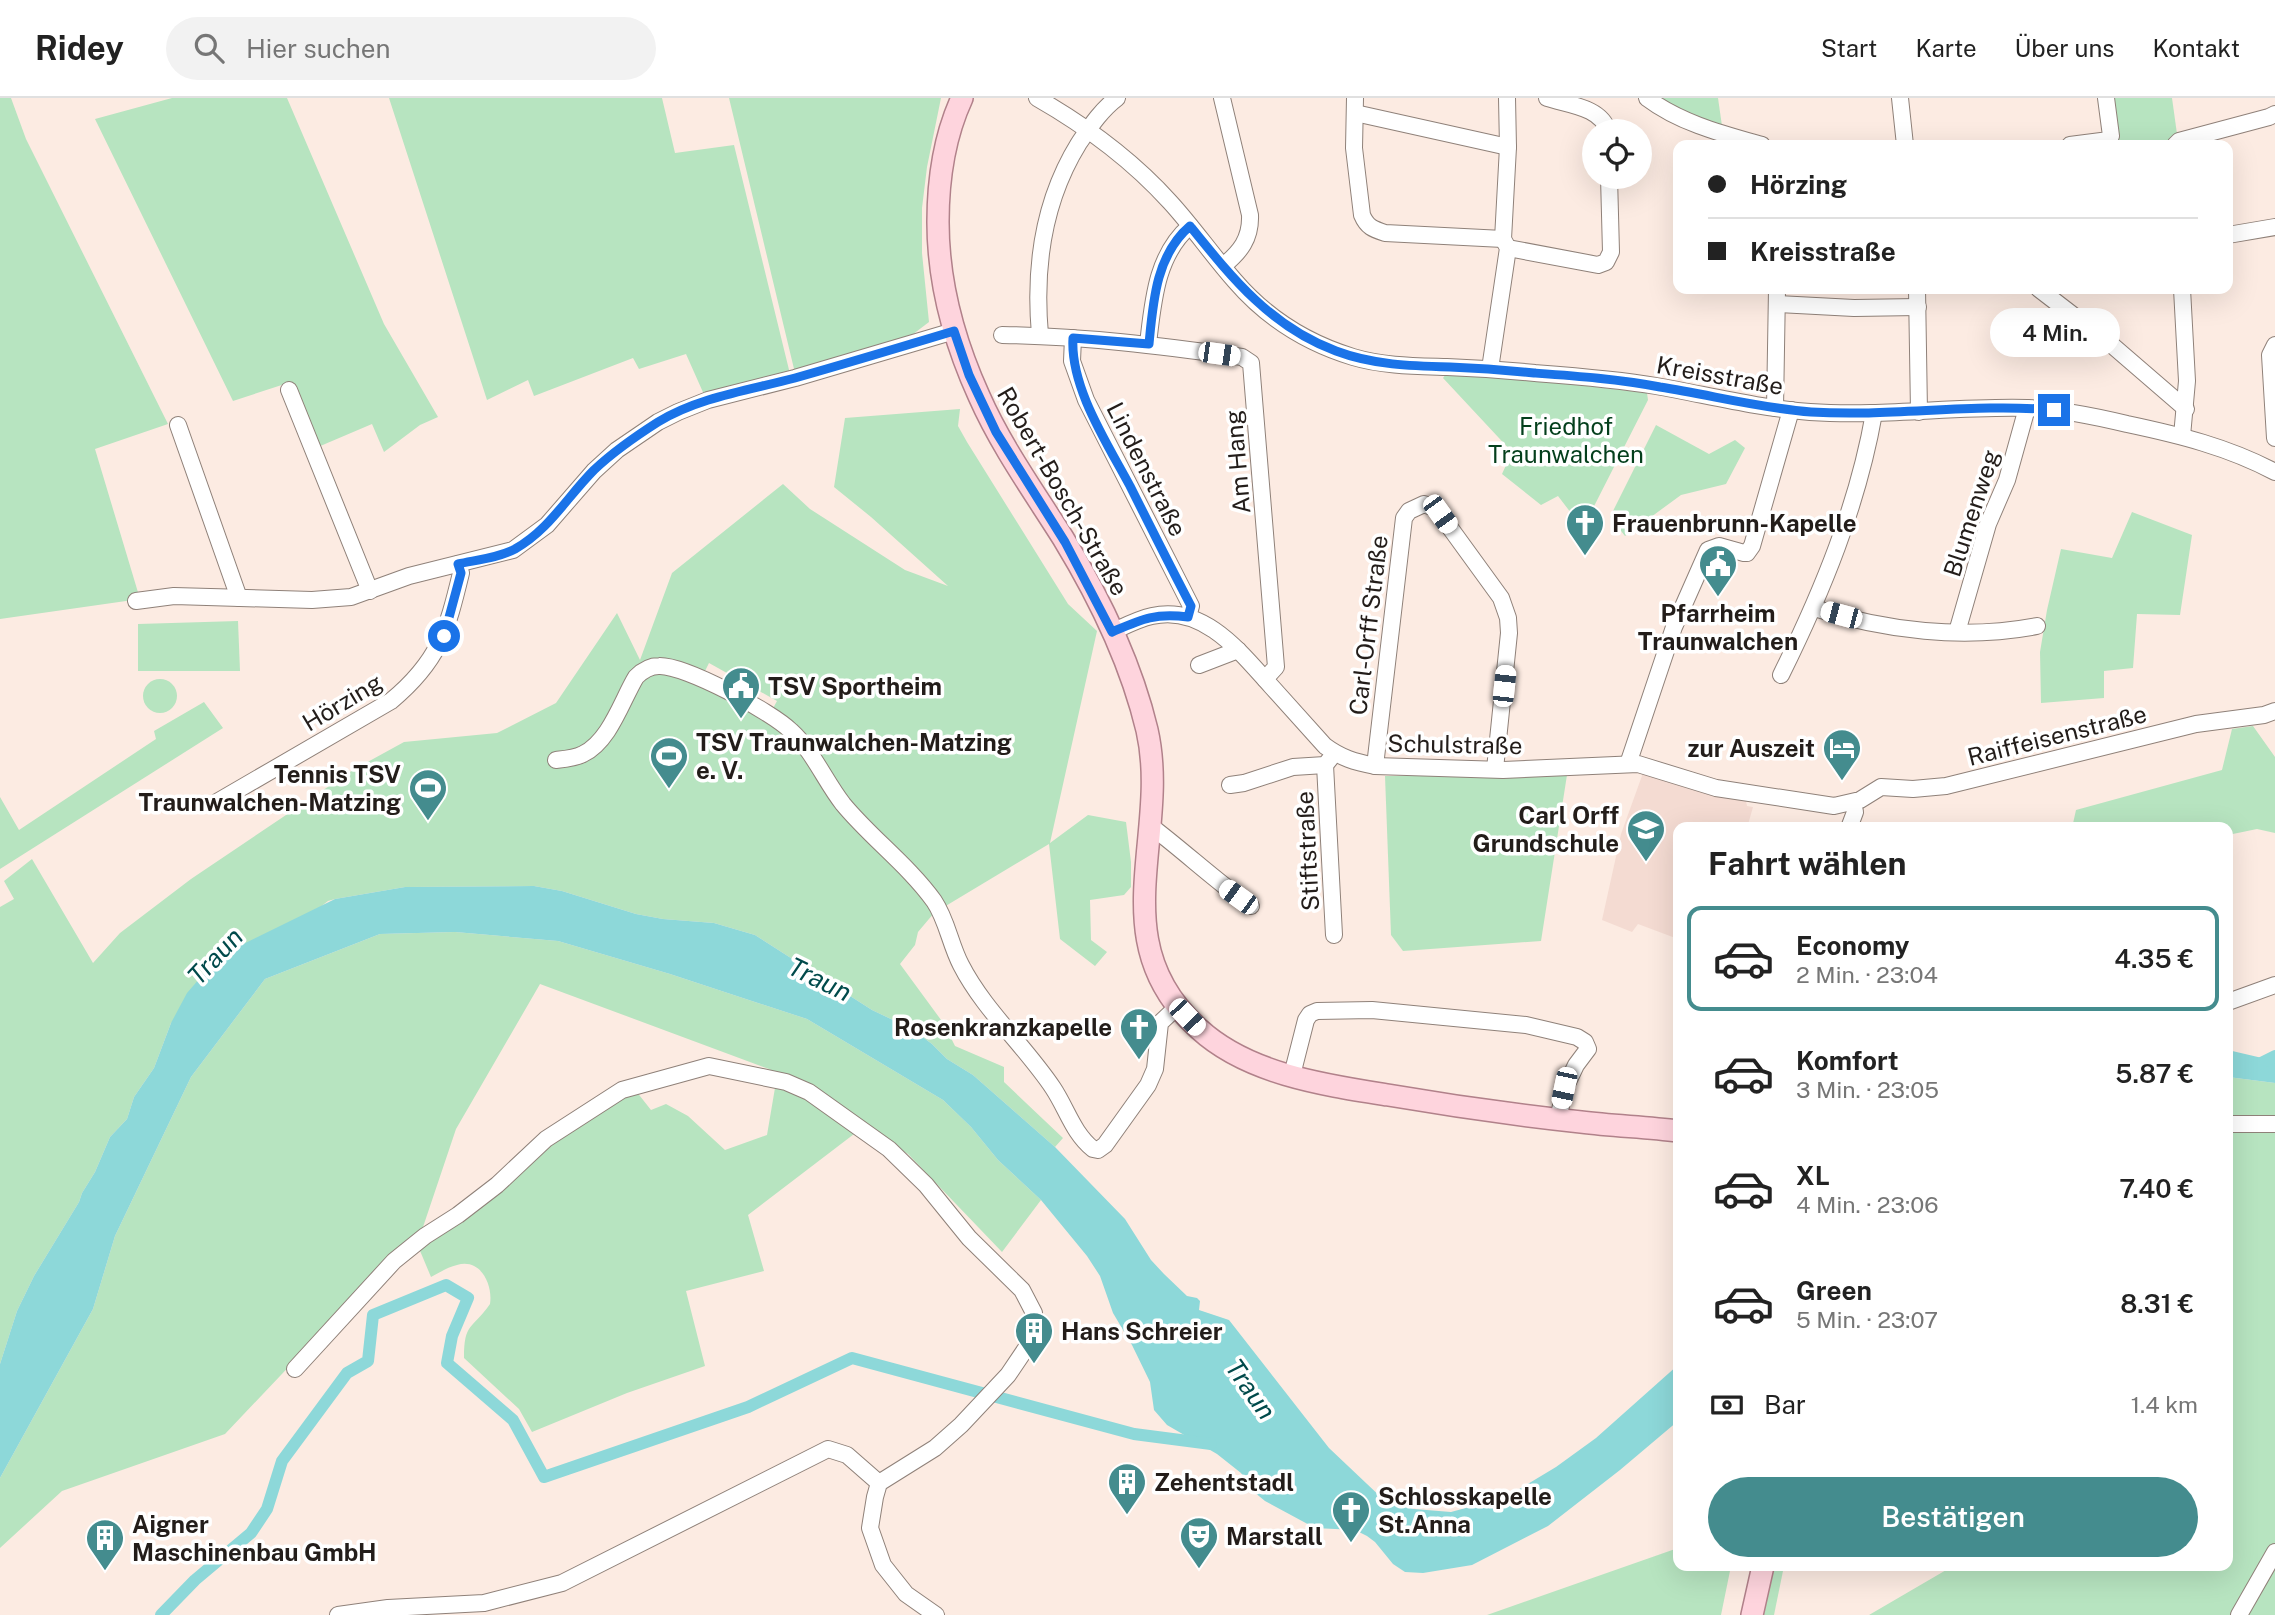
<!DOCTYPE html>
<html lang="de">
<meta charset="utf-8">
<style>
body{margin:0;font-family:"Public Sans",sans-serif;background:#f2f2f2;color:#222;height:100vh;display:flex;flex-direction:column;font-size:26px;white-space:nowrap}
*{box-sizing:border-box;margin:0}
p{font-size:23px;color:#767676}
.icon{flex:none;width:38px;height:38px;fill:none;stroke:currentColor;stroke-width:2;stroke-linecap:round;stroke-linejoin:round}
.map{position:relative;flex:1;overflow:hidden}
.drawer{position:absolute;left:1673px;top:724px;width:560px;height:749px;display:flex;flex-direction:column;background:#fff;border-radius:14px;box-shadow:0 7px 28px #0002}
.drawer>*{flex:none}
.banner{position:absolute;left:1673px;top:42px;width:560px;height:154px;border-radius:14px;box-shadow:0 7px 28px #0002;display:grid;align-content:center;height:154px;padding:0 35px;background:#fff}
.fabs{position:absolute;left:1582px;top:21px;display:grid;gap:14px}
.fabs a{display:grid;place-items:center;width:70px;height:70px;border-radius:50%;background:#fff;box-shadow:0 7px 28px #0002;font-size:35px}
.end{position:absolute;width:32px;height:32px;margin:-16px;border:9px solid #1a73e8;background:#fff;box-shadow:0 0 0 4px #fff}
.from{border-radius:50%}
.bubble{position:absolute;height:49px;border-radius:24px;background:#fff;box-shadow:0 7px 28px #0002;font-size:23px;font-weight:600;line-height:49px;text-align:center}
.car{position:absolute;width:21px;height:42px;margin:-21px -10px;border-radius:9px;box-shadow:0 0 5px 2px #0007;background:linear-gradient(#fff 24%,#345 0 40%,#fff 0 76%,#345 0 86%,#fff 0)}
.banner b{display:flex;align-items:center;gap:24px;height:66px;font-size:26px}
.banner b+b{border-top:2px solid #e0e0e0}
.banner i{width:18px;height:18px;background:#222}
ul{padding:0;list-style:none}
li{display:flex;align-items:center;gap:21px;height:105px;margin:0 14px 10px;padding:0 21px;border:4px solid transparent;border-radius:14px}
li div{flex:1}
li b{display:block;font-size:26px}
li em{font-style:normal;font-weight:600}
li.selected{border-color:#448c8e}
li>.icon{width:63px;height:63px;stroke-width:1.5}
h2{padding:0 35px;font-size:32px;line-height:84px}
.pay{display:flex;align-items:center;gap:18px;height:77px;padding:0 35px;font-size:26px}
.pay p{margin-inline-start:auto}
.primary-button{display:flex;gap:14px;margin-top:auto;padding:14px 35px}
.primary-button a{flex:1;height:80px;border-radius:42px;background:#448c8e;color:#fff;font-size:28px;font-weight:600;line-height:80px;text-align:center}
header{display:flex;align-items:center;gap:42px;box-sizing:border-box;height:98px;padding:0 35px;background:#fff;border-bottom:2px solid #e0e0e0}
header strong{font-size:33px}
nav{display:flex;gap:38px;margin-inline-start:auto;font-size:24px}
.search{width:490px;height:63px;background:#f2f2f2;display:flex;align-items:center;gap:18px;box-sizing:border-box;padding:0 24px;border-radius:38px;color:#767676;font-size:26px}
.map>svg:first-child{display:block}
.education{fill:#f4dbd2}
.green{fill:#b7e4c0;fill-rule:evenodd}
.water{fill:#8dd8d9}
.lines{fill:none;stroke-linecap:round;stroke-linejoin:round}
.canal{stroke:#8dd8d9;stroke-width:12}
.minor-casing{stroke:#8f8179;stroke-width:18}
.major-casing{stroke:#b1818a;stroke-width:24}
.minor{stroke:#fff;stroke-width:16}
.major{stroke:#fed4dd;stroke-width:21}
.route{stroke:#1a73e8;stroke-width:9}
.labels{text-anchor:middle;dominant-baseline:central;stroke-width:7;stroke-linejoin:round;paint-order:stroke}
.street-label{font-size:24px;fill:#231d1a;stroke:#fff}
.park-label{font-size:24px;fill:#043f1c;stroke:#fff}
.poi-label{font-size:24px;font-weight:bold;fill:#231d1a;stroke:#fff;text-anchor:start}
.water-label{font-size:26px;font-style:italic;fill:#004a4b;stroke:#fff}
</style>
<header>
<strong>Ridey</strong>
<div class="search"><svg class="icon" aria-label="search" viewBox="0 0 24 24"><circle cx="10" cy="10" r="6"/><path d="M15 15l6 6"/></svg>Hier suchen</div>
<nav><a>Start</a><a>Karte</a><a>Über uns</a><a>Kontakt</a></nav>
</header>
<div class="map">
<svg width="2275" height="1517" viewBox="0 0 2275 1517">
<rect width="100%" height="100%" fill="#fcebe2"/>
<polygon class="education" points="1643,675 1711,697 1746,703 1747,708 1753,709 1747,730 1678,730 1678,841 1638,826 1632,834 1602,822 1621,736"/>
<g class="green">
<polygon points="0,0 11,0 26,41 168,326 95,351 140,501 0,521"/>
<polygon points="172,0 287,0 384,226 438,319 420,327 384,354 372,326 318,349 291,284 233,303 95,21"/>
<polygon points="389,0 662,0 675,55 734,47 791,280 706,301 686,256 639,271 633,260 534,298 528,282 487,302"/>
<polygon points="729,0 941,0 927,69 922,110 922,155 929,224 908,240 795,275"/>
<polygon points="1653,0 1718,0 1723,35"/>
<polygon points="2110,0 2172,0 2177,36 2164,45 2117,47"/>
<polygon points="1446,276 1553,284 1647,295 1648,302 1586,424 1581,428 1558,398 1541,407 1502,376 1512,354 1443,280"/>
<path d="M960,311L958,328L967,344L1068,506L1097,533L1050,745L1088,717L1126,724L1131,764V789L1124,797L1090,802L1091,842L1107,854L1095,868L1060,841L1049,746L934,815L918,834L915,847L900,866L944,926L955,948L1004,969V984L1063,1040L1055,1049L973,977L947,961L932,946L912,931L872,912L755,837L714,825L663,821L636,816L562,793L534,788L405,789L335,801L328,803L171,925L154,970L134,999L127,1021L110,1039L95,1074L82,1095L79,1104L34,1178L17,1213L0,1266V809L14,801L4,783L32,761L93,865L120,835L191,781L353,672L404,644L497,635L556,605L617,515L640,562L672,475L783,386L810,411L905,472L948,488L871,419L834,389L845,320ZM709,565L777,603L771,614L704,575Z"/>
<polygon points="1656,327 1709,356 1735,342 1745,350 1726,386 1681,397 1625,438 1610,419"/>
<polygon points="2132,414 2192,437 2180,517 2137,516 2133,570 2104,573 2104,600 2041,605 2040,554 2047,512 2061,451 2112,460"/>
<polygon points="238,523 240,573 138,573 138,526"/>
<circle cx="160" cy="598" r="17"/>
<polygon points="204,604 223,630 0,771 0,699 19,732 156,641 154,633"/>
<polygon points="2253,628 2275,659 2275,735 2257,731 2228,737 2228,730 2072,730 2076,712 2222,672 2232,631"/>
<polygon points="1567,677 1541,843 1403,853 1391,837 1385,678"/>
<polygon points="455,834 558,843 670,876 807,921 943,1002 971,1029 998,1062 1041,1102 1002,1154 908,1056 769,971 540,886 456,1031 422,1132 407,1144 225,1336 62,1393 0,1450 0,1380 93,1211 115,1138 191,979 265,881 380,836"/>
<polygon points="2228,979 2275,985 2275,1023 2228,1023"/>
<path d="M776,984L791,988L858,1033L748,1117L764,1173L686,1193L705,1268L627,1295L532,1334L519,1311L464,1260C464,1224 472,1232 490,1206C493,1187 481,1160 457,1167C448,1169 439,1175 431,1179L418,1148L549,1044L636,993L651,1012L666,1006L688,1018L725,1052L767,1037Z"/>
<polygon points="2228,1030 2275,1030 2275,1449 2236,1517 1869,1517 1953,1468 2228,1468"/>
<polygon points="1678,1450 1678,1468 1731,1468 1721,1517 1487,1517"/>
<polygon points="2275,1461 2275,1517 2243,1517"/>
<polygon points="1770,1468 1784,1468 1774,1517 1758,1517"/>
</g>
<g class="water">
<polygon points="534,788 562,793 636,816 663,821 714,825 755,837 872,912 912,931 932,946 947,961 973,977 1055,1049 1125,1121 1151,1162 1164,1176 1187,1198 1197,1200 1200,1203 1199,1212 1229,1222 1329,1350 1385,1403 1414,1411 1451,1414 1506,1399 1556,1369 1596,1340 1678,1267 1678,1323 1620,1372 1548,1428 1472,1467 1423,1475 1405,1474 1393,1466 1375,1444 1367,1438 1355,1432 1315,1430 1265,1403 1254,1394 1241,1375 1217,1356 1167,1327 1154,1312 1150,1284 1132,1247 1113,1215 1100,1178 1087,1158 1041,1102 998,1062 971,1029 943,1002 807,921 670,876 558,843 455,834 380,836 265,881 191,979 115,1138 93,1211 0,1380 0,1266 17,1213 34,1178 79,1104 82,1095 95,1074 110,1039 127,1021 134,999 154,970 171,925 187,895 219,858 335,801 405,789"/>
<polygon points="2228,952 2275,963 2275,985 2228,979"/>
</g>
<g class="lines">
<g class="canal">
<polyline points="2253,969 2275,958"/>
<polyline points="161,1517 195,1482 251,1435 267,1411 282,1363 347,1275 368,1263 373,1217 446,1187 468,1200 452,1238 447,1265 513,1322 544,1379 748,1309 852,1260 1134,1336 1211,1346"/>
</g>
<defs>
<g id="minor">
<path d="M1037,0C1086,28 1132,62 1170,104C1193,129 1212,157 1235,183C1266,219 1307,245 1353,259C1383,268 1415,268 1447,269C1476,270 1505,272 1535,275C1575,278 1616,281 1656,288C1707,297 1758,310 1810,314C1883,319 1955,308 2027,310C2061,311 2094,318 2127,326C2179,337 2228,349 2275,374"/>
<path d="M1222,0L1250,117C1251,141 1240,154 1223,168"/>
<path d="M1355,0L1354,50L1362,117C1367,129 1373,131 1385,135L1503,141"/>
<path d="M1547,0C1569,7 1601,9 1608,33"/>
<path d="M1647,0C1680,25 1723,36 1762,47"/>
<polyline points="1900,0 1905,47"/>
<polyline points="1355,15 1508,49"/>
<polyline points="2070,47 2109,42 2111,38 2106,0"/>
<polyline points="2175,47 2179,43 2269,19 2275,16"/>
<polyline points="2228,137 2275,129"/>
<polyline points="1508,150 1598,167 1606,164 1611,154 1609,79"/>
<polyline points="1917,191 1919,314"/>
<polyline points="2039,191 2113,248 2186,311"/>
<polyline points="1777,206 1854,210 1918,209"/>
<path d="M1002,237C1082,238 1162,248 1242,259L1251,265L1276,569L1265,581"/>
<path d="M1040,237C1034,170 1043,103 1079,45C1090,29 1101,12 1117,0"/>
<polyline points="1073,240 1072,263 1086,302 1191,508 1188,519"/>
<path d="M1148,246C1153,204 1156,157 1190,128"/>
<polyline points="2275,247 2270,257 2275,340"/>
<polyline points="1490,271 1508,150 1503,141 1508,49 1507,0"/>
<polyline points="289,292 370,493"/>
<polyline points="1775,310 1777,191"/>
<polyline points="178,327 239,500"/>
<polyline points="2182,338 2187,283 2182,191"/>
<polyline points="136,503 174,498 312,502 351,499 409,478 513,452 547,427 594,373 617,352 658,324 678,314 708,302 795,280 954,233"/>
<path d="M1814,510C1885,533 1964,542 2037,528"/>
<path d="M1112,534C1125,528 1138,521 1152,518C1204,506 1241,555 1271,588C1289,608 1307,628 1325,648C1341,660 1355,664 1375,668L1503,672L1638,666L1716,690L1834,708L1860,702L1881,689L1913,691L1946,688L2196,626L2264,617L2275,613"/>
<polyline points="1957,534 1988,426 2007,382 2027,310"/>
<polyline points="1199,567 1238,552"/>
<path d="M1781,577C1822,494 1858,407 1874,315"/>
<path d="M556,662C565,661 576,660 583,656C610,643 622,602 636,579C642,573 650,568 659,568C685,567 772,614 791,633C813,653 825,683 843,706C871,740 908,767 934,803C947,822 950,846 961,867C984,912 1025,948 1053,990C1067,1011 1073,1035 1093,1051L1098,1052L1105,1047L1148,987L1155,971L1160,925L1178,908"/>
<polyline points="1628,666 1674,529 1708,452 1719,448 1744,455 1747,455 1752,448 1791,312"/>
<polyline points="1325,667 1334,837"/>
<polyline points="1375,668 1404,420 1409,413 1424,406 1434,410 1440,416 1501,500 1508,520 1509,535 1495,671"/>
<polyline points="1230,687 1244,685 1293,669 1325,667 1330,661"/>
<path d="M217,704L391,603C439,563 447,533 461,475L458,466"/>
<path d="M1149,729H1152C1186,755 1217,784 1251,808"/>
<polyline points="1849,730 1855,714 1853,705"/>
<polyline points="2228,904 2275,887"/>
<polyline points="1292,977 1306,922 1310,916 1317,913 1372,912 1526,927 1577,939 1585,944 1588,951 1576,967 1565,990 1558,1021"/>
<polyline points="2228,1026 2275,1026"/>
<polyline points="295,1271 394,1163 425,1138 458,1117 497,1087 546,1041 622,992 709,968 786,984 809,994 889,1051 926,1087 969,1140 1022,1192 1034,1215 1033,1240 1008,1277 961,1327 935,1350 879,1385 875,1399 870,1430 883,1467 906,1496 936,1517"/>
<polyline points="338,1517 388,1510 484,1505 562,1485 828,1351 847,1357 879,1385"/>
<polyline points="2239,1517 2275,1454"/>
</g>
<g id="major">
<path d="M962,0C944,39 938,82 938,124C938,185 954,243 979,298C1001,348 1034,394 1063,440C1099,499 1131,565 1147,632C1171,737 1100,843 1199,931C1248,976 1324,987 1388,997C1452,1008 1516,1017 1581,1024C1613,1028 1646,1029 1678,1033"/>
<polyline points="1752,1517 1763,1468"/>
</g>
</defs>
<use href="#minor" class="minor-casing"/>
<use href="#major" class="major-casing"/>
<use href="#minor" class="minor"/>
<use href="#major" class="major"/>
</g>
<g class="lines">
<path class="route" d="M444,538L461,475L458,466C476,462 498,460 515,451C549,432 567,399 594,372C613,354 636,338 658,324C699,299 750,292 795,280C848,265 901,249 954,233L969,277L996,334L1065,444L1112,534C1142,521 1154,515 1188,519L1191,508C1170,468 1150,428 1130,388C1107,345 1070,289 1073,240L1149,246C1153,204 1156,157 1190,128C1232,180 1271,229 1336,253C1373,267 1411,268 1450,269C1478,270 1506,272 1534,275C1576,278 1619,281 1660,289C1711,297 1760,310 1811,314C1892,319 1973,305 2054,312"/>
</g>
<defs>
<symbol id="church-pin" viewBox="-11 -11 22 30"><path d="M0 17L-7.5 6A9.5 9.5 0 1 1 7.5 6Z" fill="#448c8e" stroke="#fff"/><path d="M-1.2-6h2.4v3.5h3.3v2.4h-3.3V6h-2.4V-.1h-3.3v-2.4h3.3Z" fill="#fff"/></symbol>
<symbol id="civic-pin" viewBox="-11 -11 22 30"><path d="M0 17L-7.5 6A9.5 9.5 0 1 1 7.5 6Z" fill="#448c8e" stroke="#fff"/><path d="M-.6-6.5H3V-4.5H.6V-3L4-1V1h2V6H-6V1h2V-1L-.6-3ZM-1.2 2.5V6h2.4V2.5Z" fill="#fff"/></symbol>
<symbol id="hotel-pin" viewBox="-11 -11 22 30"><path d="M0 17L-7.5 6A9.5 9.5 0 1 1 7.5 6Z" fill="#448c8e" stroke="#fff"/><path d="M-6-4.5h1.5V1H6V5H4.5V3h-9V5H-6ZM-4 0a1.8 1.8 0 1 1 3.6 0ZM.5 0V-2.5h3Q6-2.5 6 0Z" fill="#fff"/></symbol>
<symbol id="stadium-pin" viewBox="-11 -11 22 30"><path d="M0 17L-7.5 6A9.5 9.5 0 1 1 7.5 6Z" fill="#448c8e" stroke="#fff"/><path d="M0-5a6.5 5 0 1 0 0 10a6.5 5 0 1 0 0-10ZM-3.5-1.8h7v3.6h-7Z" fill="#fff"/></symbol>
<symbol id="school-pin" viewBox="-11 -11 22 30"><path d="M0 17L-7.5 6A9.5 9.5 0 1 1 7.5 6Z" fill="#448c8e" stroke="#fff"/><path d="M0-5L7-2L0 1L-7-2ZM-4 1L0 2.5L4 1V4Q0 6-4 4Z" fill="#fff"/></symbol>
<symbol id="building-pin" viewBox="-11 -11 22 30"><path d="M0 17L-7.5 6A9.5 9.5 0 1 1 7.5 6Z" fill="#448c8e" stroke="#fff"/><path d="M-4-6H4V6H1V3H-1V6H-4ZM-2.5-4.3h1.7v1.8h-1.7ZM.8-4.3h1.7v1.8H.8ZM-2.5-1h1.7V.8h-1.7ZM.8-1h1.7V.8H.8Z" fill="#fff"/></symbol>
<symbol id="theatre-pin" viewBox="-11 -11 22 30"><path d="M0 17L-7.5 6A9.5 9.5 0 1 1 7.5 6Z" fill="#448c8e" stroke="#fff"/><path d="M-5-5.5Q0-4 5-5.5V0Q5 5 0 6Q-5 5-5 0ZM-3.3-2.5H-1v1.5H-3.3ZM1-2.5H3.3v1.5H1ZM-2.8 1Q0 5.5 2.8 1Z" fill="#fff"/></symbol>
</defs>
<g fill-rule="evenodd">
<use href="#church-pin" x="1563" y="403" width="44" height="60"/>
<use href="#civic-pin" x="1696" y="444" width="44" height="60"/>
<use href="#civic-pin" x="719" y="566" width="44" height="60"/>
<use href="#hotel-pin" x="1820" y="628" width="44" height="60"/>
<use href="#stadium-pin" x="647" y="636" width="44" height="60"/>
<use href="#stadium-pin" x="406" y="668" width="44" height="60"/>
<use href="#school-pin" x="1624" y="709" width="44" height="60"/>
<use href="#church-pin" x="1117" y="907" width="44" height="60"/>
<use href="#building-pin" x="1012" y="1211" width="44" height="60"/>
<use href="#building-pin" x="1105" y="1362" width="44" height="60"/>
<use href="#church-pin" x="1329" y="1390" width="44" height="60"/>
<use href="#theatre-pin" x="1177" y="1416" width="44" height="60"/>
<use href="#building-pin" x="83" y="1418" width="44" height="60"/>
</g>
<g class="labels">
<g class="street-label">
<text transform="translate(1720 277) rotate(10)">Kreisstraße</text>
<text transform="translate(1237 364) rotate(-95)">Am Hang</text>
<text transform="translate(1147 371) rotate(63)">Lindenstraße</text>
<text transform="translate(1063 393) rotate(60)">Robert-Bosch-Straße</text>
<text transform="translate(1971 415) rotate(-72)">Blumenweg</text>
<text transform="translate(1368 527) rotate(-83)">Carl-Orff Straße</text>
<text transform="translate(342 604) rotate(-31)">Hörzing</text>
<text transform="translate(2057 637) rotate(-14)">Raiffeisenstraße</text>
<text transform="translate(1455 646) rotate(1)">Schulstraße</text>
<text transform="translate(1307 753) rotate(-93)">Stiftstraße</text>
</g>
<g class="park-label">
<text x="1566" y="328">Friedhof<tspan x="1566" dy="28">Traunwalchen</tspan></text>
</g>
<g class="poi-label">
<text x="1612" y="425">Frauenbrunn-Kapelle</text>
<text x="1718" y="515" text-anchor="middle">Pfarrheim<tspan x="1718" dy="28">Traunwalchen</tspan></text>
<text x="768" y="588">TSV Sportheim</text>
<text x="696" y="644">TSV Traunwalchen-Matzing<tspan x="696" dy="28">e. V.</tspan></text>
<text x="1815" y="650" text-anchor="end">zur Auszeit</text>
<text x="401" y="676" text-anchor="end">Tennis TSV<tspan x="401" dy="28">Traunwalchen-Matzing</tspan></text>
<text x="1619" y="717" text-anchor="end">Carl Orff<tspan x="1619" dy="28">Grundschule</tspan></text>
<text x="1112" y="929" text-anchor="end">Rosenkranzkapelle</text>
<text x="1061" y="1233">Hans Schreier</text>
<text x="1154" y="1384">Zehentstadl</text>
<text x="1378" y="1398">Schlosskapelle<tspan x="1378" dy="28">St.Anna</tspan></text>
<text x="132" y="1426">Aigner<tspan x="132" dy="28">Maschinenbau GmbH</tspan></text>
<text x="1226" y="1438">Marstall</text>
</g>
<g class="water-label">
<text transform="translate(215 858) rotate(-47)">Traun</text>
<text transform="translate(820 881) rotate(26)">Traun</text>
<text transform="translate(1251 1291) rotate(55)">Traun</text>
</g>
</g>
</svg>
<div class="fabs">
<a><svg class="icon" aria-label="locate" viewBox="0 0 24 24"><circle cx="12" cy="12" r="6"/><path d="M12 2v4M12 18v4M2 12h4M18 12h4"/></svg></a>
</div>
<i class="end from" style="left:444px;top:538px"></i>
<i class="end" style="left:2054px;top:312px"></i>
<div class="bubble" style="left:1990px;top:210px;width:130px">4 Min.</div>
<i class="car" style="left:1219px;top:256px;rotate:98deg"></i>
<i class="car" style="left:1440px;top:416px;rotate:144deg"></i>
<i class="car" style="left:1841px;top:517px;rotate:285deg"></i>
<i class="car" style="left:1504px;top:588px;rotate:6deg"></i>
<i class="car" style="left:1238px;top:799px;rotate:306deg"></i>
<i class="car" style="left:1187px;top:919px;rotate:136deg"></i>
<i class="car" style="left:1564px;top:990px;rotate:192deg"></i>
<div class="banner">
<b><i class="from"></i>Hörzing</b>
<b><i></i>Kreisstraße</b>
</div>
<section class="drawer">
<h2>Fahrt wählen</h2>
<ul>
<li class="selected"><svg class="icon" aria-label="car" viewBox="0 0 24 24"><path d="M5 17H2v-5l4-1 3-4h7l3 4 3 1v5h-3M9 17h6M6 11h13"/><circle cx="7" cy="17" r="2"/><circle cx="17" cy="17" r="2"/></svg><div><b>Economy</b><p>2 Min. · 23:04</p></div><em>4.35 €</em></li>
<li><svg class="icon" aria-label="car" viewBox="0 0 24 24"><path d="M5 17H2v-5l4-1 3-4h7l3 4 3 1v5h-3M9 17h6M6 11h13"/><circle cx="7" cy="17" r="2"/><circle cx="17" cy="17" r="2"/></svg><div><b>Komfort</b><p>3 Min. · 23:05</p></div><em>5.87 €</em></li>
<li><svg class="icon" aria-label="car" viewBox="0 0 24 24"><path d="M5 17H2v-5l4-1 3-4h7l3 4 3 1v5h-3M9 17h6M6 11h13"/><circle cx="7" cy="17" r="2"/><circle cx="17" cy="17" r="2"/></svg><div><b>XL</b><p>4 Min. · 23:06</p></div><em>7.40 €</em></li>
<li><svg class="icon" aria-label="car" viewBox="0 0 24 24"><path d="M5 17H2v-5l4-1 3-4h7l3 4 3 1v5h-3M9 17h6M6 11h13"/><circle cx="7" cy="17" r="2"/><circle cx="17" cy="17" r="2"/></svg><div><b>Green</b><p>5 Min. · 23:07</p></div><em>8.31 €</em></li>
</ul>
<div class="pay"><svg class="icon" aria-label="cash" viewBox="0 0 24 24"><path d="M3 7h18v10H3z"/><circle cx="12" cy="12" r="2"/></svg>Bar<p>1.4 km</p></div>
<div class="primary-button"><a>Bestätigen</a></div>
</section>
</div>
